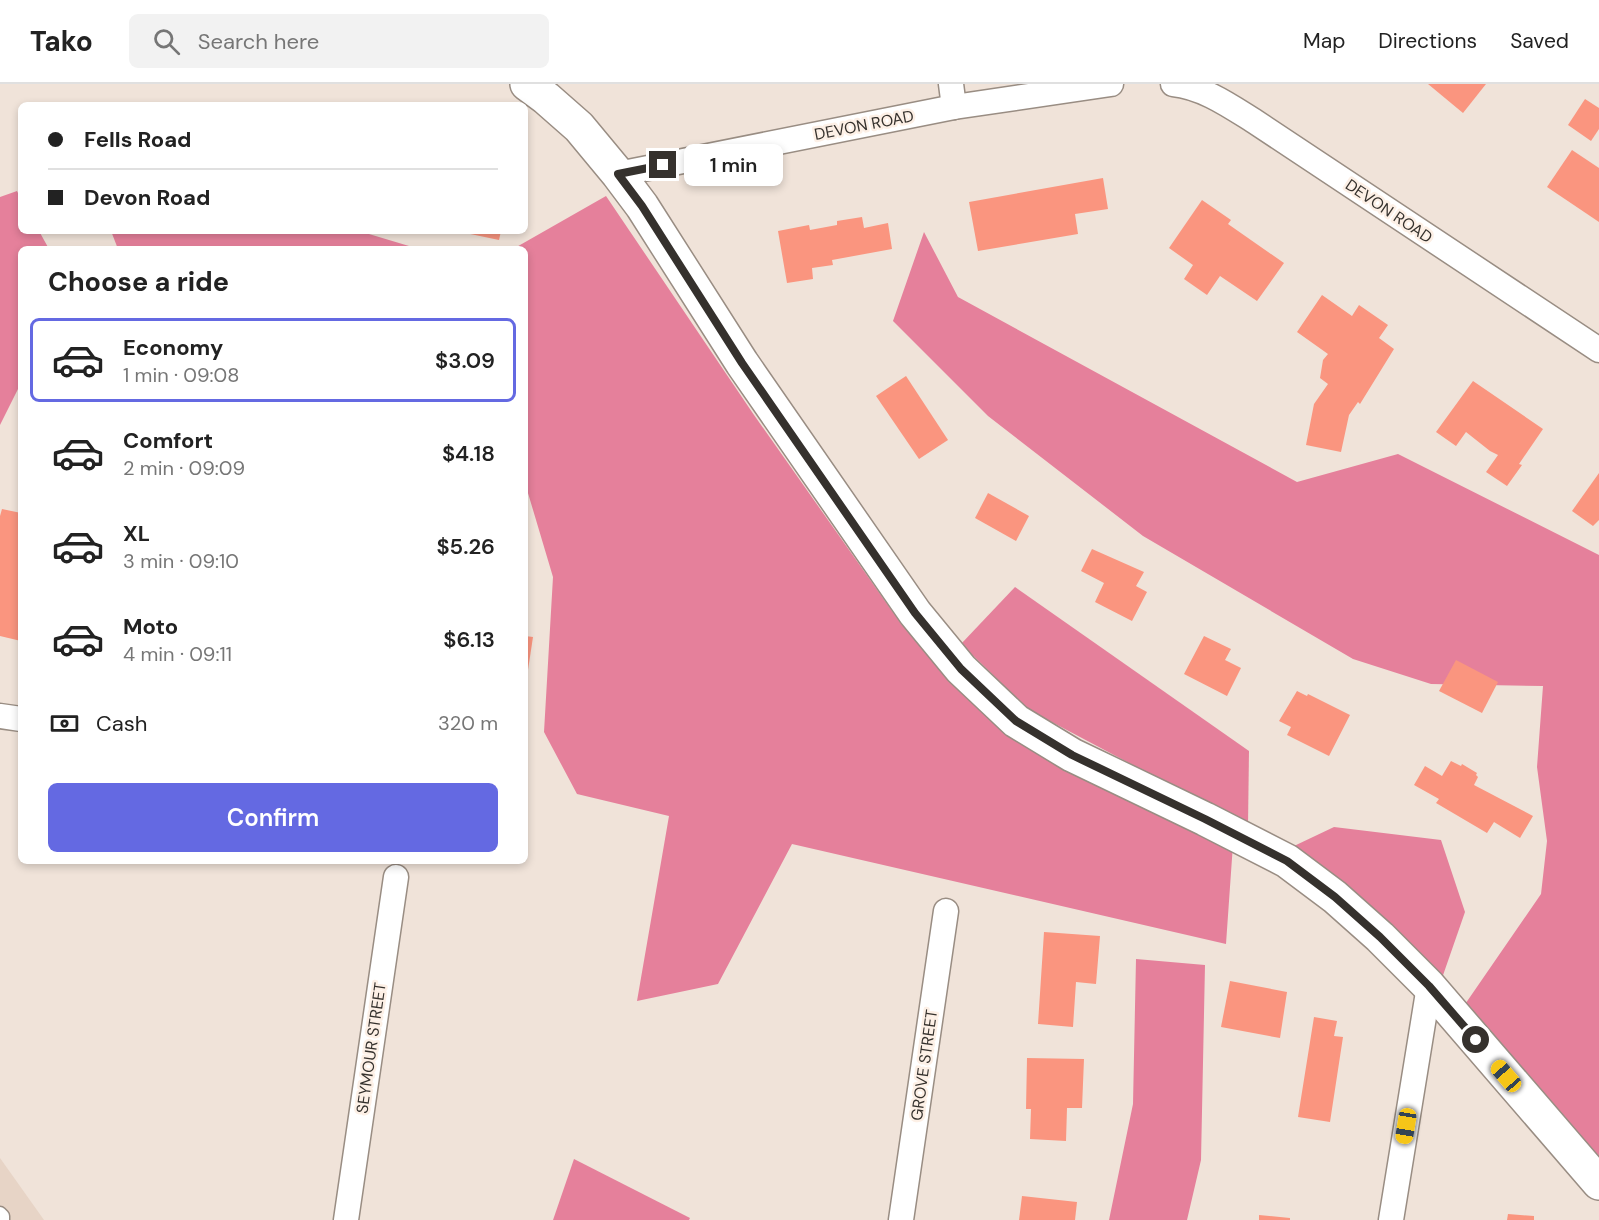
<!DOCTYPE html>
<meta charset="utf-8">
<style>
body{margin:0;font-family:"DM Sans",sans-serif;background:#f2f2f2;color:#222;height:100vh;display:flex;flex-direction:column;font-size:22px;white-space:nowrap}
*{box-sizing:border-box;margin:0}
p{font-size:20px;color:#767676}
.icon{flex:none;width:33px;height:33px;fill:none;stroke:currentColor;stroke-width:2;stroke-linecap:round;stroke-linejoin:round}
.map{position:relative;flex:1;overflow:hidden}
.panel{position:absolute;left:18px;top:162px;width:510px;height:618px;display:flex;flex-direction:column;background:#fff;border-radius:9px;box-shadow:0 3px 9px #0003}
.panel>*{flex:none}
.guide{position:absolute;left:18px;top:18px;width:510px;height:132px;border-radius:9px;box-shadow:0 3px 9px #0003;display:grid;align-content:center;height:132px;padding:0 30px;background:#fff}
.end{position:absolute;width:27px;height:27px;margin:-14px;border:8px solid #35312d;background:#fff;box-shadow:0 0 0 3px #fff}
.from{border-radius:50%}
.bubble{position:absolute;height:42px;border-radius:9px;background:#fff;box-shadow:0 3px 9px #0003;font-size:20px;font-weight:600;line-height:42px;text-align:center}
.car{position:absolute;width:18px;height:36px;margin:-18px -9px;border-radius:8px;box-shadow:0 0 4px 2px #0007;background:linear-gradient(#f5c518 24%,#345 0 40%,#f5c518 0 76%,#345 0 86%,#f5c518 0)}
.guide b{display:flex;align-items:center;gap:21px;height:57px;font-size:22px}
.guide b+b{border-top:2px solid #e0e0e0}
.guide i{width:15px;height:15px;background:#222}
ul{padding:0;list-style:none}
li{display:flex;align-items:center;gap:18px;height:84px;margin:0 12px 9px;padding:0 18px;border:3px solid transparent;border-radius:9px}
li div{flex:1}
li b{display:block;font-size:22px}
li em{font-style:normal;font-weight:600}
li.active{border-color:#6469e2}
li>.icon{width:54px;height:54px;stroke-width:1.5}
h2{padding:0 30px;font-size:27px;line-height:72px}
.pay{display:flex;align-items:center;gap:15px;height:66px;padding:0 30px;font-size:22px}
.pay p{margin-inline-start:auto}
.action{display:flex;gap:12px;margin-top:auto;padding:12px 30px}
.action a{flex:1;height:69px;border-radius:9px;background:#6469e2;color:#fff;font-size:24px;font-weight:600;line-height:69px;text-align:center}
header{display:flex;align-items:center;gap:36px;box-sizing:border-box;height:84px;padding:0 30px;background:#fff;border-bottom:2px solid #e0e0e0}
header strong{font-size:28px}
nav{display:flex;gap:33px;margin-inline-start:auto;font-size:21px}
.search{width:420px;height:54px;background:#f2f2f2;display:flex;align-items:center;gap:15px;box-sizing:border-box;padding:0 21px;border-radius:9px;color:#767676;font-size:22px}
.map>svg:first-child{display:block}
.built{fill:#e7d4c6}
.forest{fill:#e5809b}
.building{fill:#fa957f}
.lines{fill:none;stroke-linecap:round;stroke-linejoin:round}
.lane-casing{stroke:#998d83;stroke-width:15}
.street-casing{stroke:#998d83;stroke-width:27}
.secondary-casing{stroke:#998d83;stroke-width:36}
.lane{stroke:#fff;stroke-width:12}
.street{stroke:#fff;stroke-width:24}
.secondary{stroke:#fff;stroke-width:33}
.route{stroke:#35312d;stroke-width:8}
.labels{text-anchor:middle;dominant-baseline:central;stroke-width:5;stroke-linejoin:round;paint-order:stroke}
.street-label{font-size:16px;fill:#35312d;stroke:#fdf0e6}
</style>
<header>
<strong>Tako</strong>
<div class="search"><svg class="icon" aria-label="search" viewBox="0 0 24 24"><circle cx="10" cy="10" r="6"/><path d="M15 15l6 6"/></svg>Search here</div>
<nav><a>Map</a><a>Directions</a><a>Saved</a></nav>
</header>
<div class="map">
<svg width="1599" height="1136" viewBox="0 0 1599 1136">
<rect width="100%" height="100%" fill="#f0e3d9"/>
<polygon class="built" points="0,1074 44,1136 0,1136"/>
<g class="forest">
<polygon points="17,107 21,115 21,147 39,147 49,165 21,165 21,299 0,341 0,113"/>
<polygon points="606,112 754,331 902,541 1013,652 1233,760 1226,860 792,760 718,900 637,917 669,732 577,710 544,648 553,493 525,399 525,165 513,165"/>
<polygon points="111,147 359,147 419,165 118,165"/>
<polygon points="924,148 958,213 1297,398 1398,370 1599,471 1599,1091 1459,929 1541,810 1547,757 1537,683 1543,602 1431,600 1353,575 1143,452 988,332 893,237"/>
<polygon points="1015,503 1249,667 1248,742 1029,626 961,560"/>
<polygon points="1334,743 1441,756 1465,828 1441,897 1294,762"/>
<polygon points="1136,875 1205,881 1201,1076 1187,1136 1109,1136 1133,1020"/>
<polygon points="574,1075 690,1134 689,1136 553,1136"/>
</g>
<g class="building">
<polygon points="1428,0 1486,0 1463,29"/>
<polygon points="1585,15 1599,24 1599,45 1591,57 1568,41"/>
<polygon points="74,18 74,21 52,21 52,19"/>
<rect x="89" y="18" width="24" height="3"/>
<polygon points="1572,66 1599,84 1599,138 1547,103"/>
<polygon points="1103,94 1108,125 1075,130 1078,150 978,167 969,118"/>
<polygon points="1202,116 1231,136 1228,140 1284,179 1257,217 1220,192 1207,211 1184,195 1193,181 1169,164"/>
<polygon points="862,133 864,144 888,139 892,165 832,176 833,181 812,184 813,195 787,199 778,147 809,141 810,146 837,141 837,137"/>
<polygon points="456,147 501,147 499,156"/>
<polygon points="1322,211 1352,232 1359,221 1388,241 1379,254 1394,265 1360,320 1358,318 1349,331 1341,368 1306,361 1314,320 1328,300 1320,294 1323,276 1328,270 1297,248"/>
<polygon points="906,292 948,356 919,375 876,312"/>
<polygon points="1473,297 1543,345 1519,380 1522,381 1507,402 1486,388 1498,371 1490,367 1466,348 1456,362 1436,348"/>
<polygon points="1599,389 1599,436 1593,442 1572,427"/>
<polygon points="988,409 1029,432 1016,457 975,434"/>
<polygon points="2,425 21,429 21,557 0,552 0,432"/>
<polygon points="1092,465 1144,488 1136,502 1147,508 1132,537 1095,518 1104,499 1081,487"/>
<polygon points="525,552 533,553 526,599 525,599"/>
<polygon points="1204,552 1231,565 1225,576 1241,584 1227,612 1184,590"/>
<polygon points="1456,576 1498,598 1482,629 1439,607"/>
<polygon points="1297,607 1307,612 1308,610 1350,631 1329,672 1287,651 1291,643 1279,637"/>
<polygon points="1451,677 1461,682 1462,680 1477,689 1476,691 1478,693 1474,701 1533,732 1520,754 1494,738 1487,749 1436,719 1439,715 1414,701 1425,682 1442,692"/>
<polygon points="1044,848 1100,852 1096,900 1076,898 1073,943 1038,940"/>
<polygon points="1230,897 1287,908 1280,954 1221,943"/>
<polygon points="1314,933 1337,937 1334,952 1343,953 1330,1038 1298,1033"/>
<polygon points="1027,974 1084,975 1082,1024 1067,1024 1066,1057 1030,1055 1031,1025 1026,1025"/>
<polygon points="1022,1112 1077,1118 1075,1136 1019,1136"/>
<polygon points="1508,1130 1534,1132 1534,1136 1507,1136"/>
<polygon points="1259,1131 1290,1134 1290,1136 1259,1136"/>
</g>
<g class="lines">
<defs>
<polyline id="lane" points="0,1129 3,1132 3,1136"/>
<g id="street">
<polyline points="951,0 954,23"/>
<path d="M1173,0C1203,3 1230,22 1254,37L1599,266"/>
<polyline points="618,90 954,23 1111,0"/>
<polyline points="0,632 21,635"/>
<polyline points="346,1136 396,793"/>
<polyline points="901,1136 946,827"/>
<polyline points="1391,1136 1429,902"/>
</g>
<polyline id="secondary" points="527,0 546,14 579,43 618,90 642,122 742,279 915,529 961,585 1016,637 1072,671 1205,735 1287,777 1335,813 1380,853 1429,902 1599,1099"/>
</defs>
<use href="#lane" class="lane-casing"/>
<use href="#street" class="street-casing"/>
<use href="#secondary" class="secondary-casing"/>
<use href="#lane" class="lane"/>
<use href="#street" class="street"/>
<use href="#secondary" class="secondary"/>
</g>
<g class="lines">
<polyline class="route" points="663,81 618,90 642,122 742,279 915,529 961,585 1016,637 1072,671 1205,735 1287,777 1335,813 1380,853 1429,902 1476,956"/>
</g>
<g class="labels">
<g class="street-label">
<text transform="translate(864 41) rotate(-11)">DEVON ROAD</text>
<text transform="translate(1389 127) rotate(34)">DEVON ROAD</text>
<text transform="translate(371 964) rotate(-82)">SEYMOUR STREET</text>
<text transform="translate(924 981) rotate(-82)">GROVE STREET</text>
</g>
</g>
</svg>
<i class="end from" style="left:1476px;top:956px"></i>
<i class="end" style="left:663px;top:81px"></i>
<div class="bubble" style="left:684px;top:60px;width:99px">1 min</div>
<i class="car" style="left:1506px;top:992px;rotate:319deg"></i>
<i class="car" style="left:1406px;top:1042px;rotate:189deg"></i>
<div class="guide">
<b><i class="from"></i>Fells Road</b>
<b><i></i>Devon Road</b>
</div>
<section class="panel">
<h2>Choose a ride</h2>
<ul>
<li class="active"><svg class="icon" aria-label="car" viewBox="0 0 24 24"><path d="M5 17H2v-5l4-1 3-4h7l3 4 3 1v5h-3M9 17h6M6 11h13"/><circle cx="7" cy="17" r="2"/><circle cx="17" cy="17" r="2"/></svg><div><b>Economy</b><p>1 min · 09:08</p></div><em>$3.09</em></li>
<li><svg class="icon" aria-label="car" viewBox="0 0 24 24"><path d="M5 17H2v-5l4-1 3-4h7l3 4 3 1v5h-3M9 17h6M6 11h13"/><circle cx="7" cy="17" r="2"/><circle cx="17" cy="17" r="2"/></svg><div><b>Comfort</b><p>2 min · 09:09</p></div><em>$4.18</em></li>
<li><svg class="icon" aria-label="car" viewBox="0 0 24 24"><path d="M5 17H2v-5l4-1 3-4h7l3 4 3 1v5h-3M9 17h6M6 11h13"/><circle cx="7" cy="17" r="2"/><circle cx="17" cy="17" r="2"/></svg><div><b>XL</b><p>3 min · 09:10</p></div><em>$5.26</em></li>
<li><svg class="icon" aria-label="car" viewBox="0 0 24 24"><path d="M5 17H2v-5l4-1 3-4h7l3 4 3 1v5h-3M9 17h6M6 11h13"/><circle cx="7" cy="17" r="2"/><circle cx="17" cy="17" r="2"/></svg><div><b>Moto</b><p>4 min · 09:11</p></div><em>$6.13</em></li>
</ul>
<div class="pay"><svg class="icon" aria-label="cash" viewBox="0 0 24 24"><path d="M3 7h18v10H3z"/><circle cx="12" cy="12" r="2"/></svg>Cash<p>320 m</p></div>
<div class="action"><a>Confirm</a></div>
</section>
</div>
